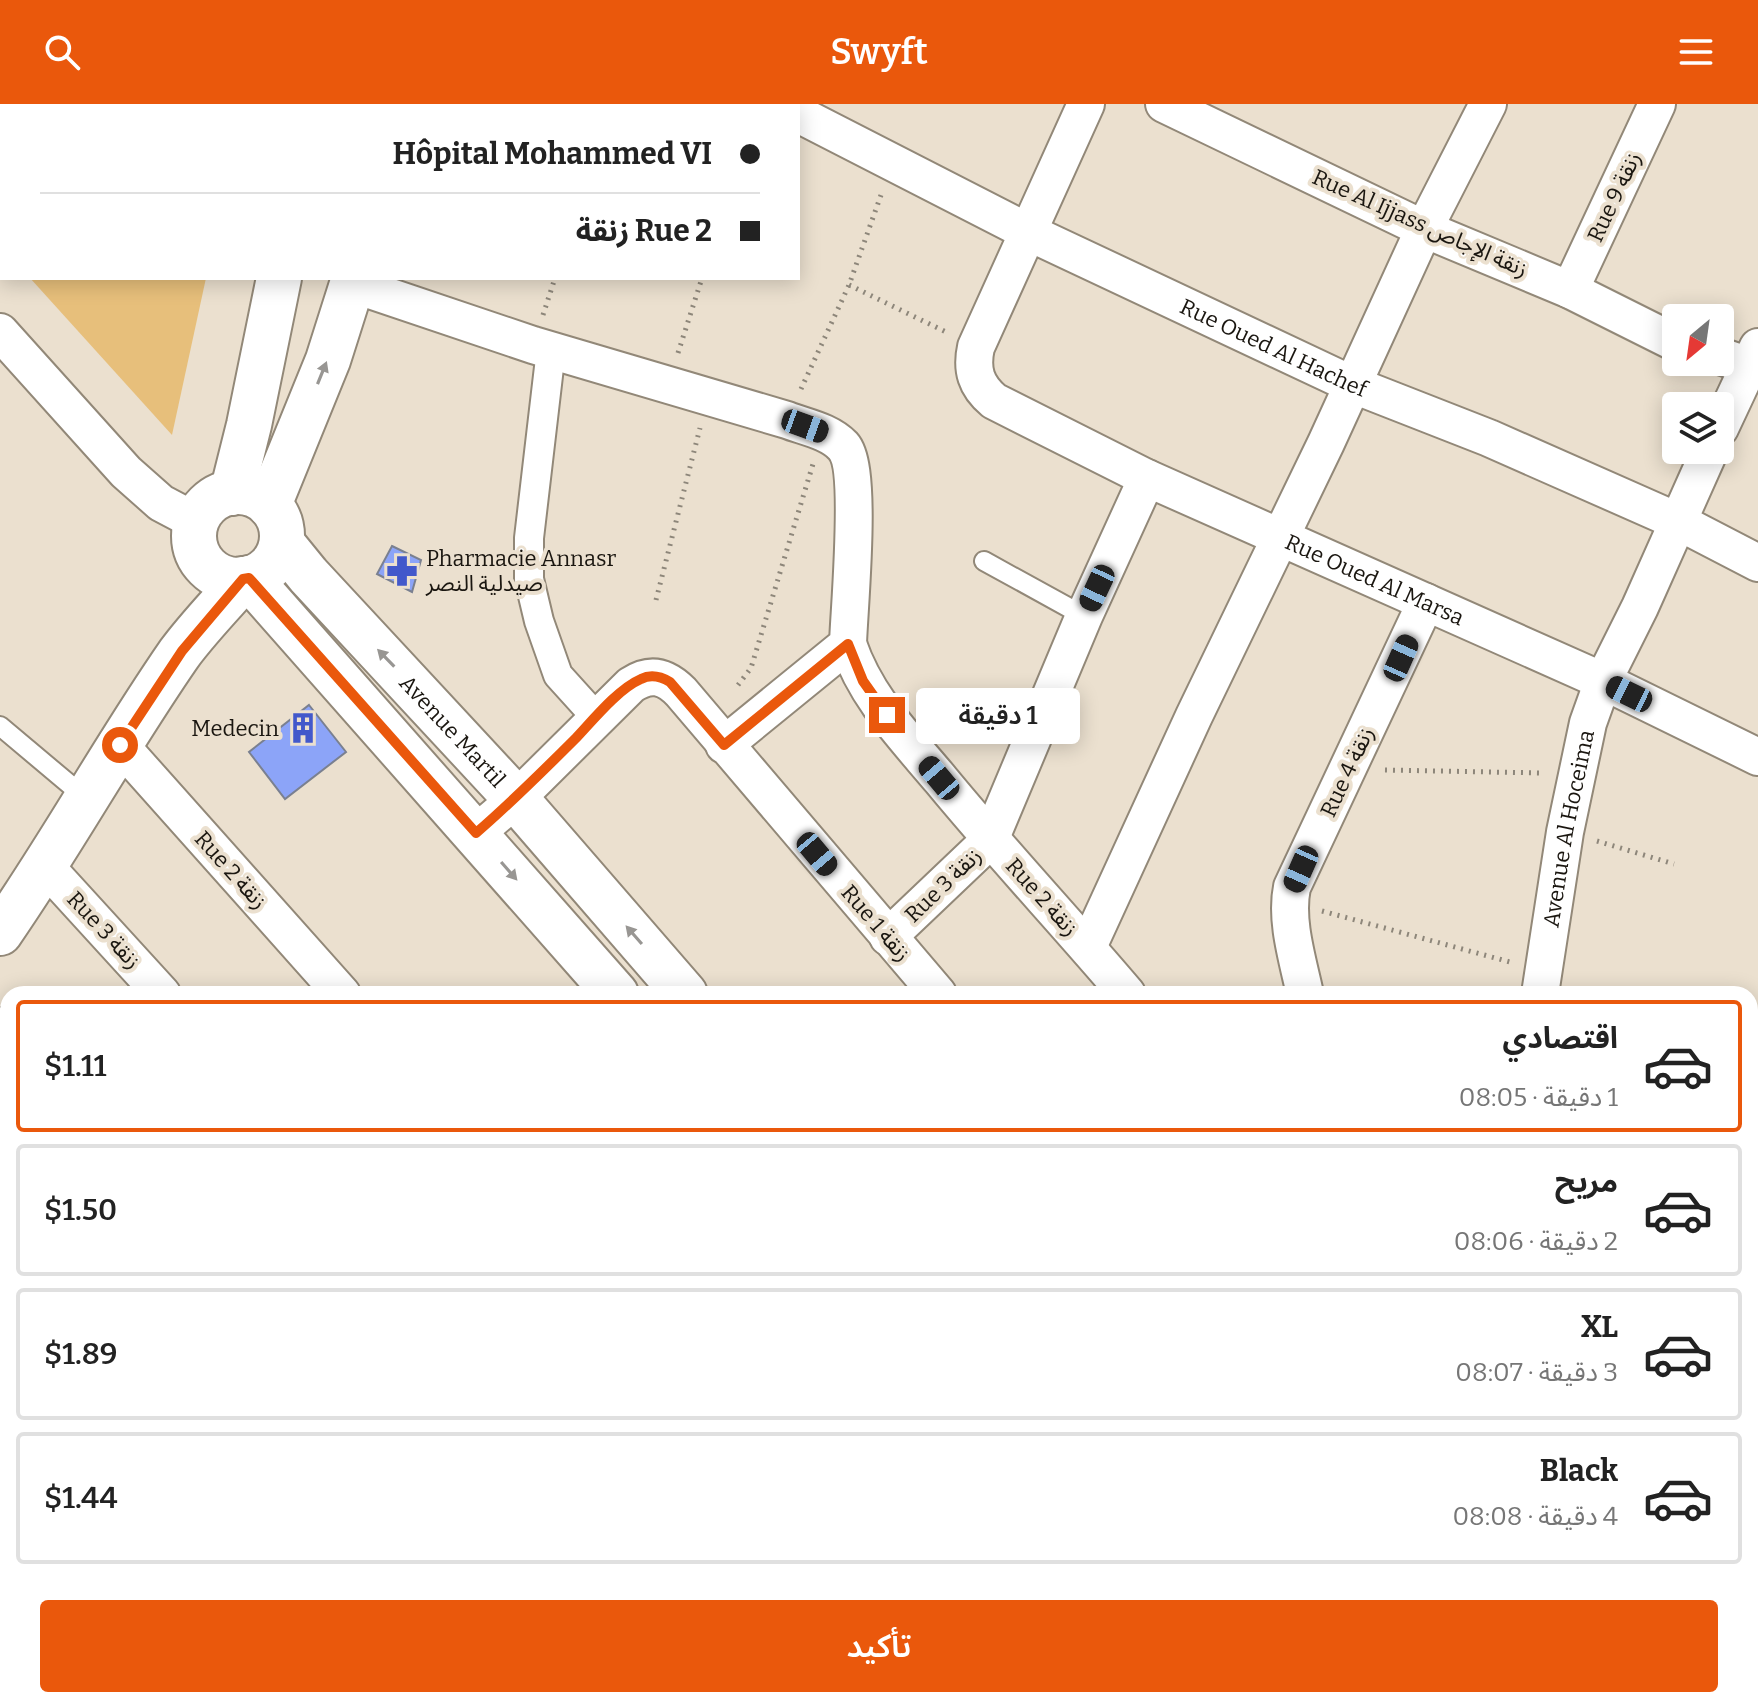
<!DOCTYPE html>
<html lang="ar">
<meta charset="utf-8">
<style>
body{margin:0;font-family:Bitter,"Noto Sans Arabic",serif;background:#f6f6f6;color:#222;direction:rtl;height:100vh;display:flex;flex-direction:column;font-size:30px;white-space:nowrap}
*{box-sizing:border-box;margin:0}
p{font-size:26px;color:#767676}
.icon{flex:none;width:44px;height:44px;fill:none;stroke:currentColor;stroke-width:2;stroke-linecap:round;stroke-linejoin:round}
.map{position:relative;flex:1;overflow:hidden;direction:ltr}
.panel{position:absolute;left:0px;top:882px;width:1758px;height:722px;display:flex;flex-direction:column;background:#fff;border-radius:24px 24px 0 0;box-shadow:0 4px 20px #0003;direction:rtl}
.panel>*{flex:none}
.guide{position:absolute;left:0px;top:0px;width:800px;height:176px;box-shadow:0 4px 20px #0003;direction:rtl;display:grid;align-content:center;height:176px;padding:0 40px;background:#fff}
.needle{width:52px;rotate:209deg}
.controls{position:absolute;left:1662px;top:200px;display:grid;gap:16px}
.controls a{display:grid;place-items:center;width:72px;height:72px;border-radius:8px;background:#fff;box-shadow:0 4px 20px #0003;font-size:40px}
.end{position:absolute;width:36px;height:36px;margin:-18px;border:10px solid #ea580c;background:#fff;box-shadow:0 0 0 4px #fff}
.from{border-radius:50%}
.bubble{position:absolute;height:56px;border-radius:8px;background:#fff;box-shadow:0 4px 20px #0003;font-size:26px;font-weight:600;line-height:56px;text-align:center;direction:rtl}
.car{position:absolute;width:24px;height:48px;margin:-24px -12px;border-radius:10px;box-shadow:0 0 6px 2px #0007;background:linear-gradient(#222 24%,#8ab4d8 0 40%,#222 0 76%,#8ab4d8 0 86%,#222 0)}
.guide b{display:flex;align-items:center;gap:28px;height:76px;font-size:30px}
.guide b+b{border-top:2px solid #e0e0e0}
.guide i{width:20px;height:20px;background:#222}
ul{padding:14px 0 0;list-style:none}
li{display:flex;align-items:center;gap:24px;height:132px;margin:0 16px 12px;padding:0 24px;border:4px solid #e0e0e0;border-radius:8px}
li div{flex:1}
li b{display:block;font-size:30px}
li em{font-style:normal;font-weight:600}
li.current{border-color:#ea580c}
li>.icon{width:72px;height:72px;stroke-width:1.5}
.primary-button{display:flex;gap:16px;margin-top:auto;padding:16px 40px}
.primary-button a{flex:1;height:92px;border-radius:8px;background:#ea580c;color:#fff;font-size:32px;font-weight:600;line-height:92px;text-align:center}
header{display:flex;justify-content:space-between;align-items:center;height:104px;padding:0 40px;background:#ea580c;color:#fff;font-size:36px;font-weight:600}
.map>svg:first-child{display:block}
.green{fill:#e7bf7b}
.building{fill:#8ca4f8;stroke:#7a8090;stroke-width:2}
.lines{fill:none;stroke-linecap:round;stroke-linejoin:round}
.service-casing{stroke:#928878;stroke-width:22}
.pedestrian-casing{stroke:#928878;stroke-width:32}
.minor-casing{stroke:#928878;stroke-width:40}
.tertiary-casing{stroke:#928878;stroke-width:48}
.path{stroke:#8d867a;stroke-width:5;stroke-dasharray:2 6;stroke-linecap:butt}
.service{stroke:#fff;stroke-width:18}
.pedestrian{stroke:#fff;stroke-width:28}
.minor{stroke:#fff;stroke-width:36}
.tertiary{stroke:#fff;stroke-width:44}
.oneway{fill:#989693}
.route{stroke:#ea580c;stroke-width:10}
.labels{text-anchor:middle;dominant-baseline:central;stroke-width:8;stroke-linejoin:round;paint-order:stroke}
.street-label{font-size:22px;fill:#1a1610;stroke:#ebe0cf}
.poi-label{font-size:22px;fill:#1a1610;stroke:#ebe0cf;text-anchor:start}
</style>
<header><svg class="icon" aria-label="menu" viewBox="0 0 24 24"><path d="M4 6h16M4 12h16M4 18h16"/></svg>Swyft<svg class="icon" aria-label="search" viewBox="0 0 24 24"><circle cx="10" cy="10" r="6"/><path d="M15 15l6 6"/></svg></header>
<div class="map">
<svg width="1758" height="1603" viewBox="0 0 1758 1603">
<rect width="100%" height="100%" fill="#ebe0cf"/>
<g class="green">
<polygon points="0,0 243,0 2,2 2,142"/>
<polygon points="31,174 206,174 172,331 30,174"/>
</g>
<g class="building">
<polygon points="392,442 421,456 412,488 377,470"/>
<polygon points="309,601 346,648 285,695 249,648"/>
</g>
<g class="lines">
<defs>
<g id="service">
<polyline points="474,0 478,2"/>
<polyline points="984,457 1084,512"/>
<polyline points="0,622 87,695"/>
<polyline points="0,1148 8,1158"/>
<polyline points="0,1401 8,1409"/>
<polyline points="404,1596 411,1603"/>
</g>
<polyline id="pedestrian" points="551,246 529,434 529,475 539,517 558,571 596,613"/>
<g id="minor">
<path id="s1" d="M1086,0L976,243C971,266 976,282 994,297L1147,374L1603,577L1758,653"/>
<polyline points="1164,0 1424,125 1570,186 1676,239"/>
<path id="s2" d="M798,10L1030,129L1351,280L1489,334L1677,417L1758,459"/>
<path d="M352,180L533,241L787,316C805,323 829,327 843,342C863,364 849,504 848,540L724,641"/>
<polyline points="1570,186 1657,0"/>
<polyline points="0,228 126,368 161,399 197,418"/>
<polyline points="1720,252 1758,265"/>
<polyline points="1720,324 1758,243"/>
<path d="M848,540C866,594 905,633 941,676C1001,749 1066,818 1127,890"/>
<polyline points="120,641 342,890"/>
<path d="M476,729L516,695L631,581C651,568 665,572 681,588L938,890"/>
<polyline points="46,763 162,890"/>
<polyline points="888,833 990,736 1084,512 1147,374"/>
<polyline points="1088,843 1194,612 1326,339 1424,125 1488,0"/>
<path d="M1305,890C1298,857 1285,817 1292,783L1426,498"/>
<path id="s3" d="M1540,890L1565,728L1588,619L1603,577L1640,503L1710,346"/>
<polyline points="0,922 8,931"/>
<polyline points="0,1134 8,1127"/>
<polyline points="1750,1473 1758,1470"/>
<polyline points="576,1596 583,1603"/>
<polyline points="6,1603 14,1596"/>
<polyline points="262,1603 271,1596"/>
<polyline points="670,1603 682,1596"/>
<polyline points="998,1603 1009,1596"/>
<polyline points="1545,1603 1555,1596"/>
</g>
<g id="tertiary">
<polyline points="316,2 317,0"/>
<polyline points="398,2 398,0"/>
<circle cx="238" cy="432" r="44"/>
<polyline points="232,389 249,321 279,174"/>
<polyline points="269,401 328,256 354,174"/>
<path id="s4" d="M282,439L308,471L516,695L685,890"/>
<polyline points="249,474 616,890"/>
<path d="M0,829C63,738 116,641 179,550C198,524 222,500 243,475"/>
<polyline points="1235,1596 1242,1603"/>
<polyline points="1316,1596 1323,1603"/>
</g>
</defs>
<use href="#service" class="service-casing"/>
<use href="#pedestrian" class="pedestrian-casing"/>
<use href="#minor" class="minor-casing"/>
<use href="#tertiary" class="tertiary-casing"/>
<g class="path">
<polyline points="612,2 613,0"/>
<polyline points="756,2 757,0"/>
<polyline points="849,181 946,228"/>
<polyline points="543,211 555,174"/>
<polyline points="678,249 702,174"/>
<polyline points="801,285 849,181 881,91"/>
<polyline points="656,496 700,324"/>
<polyline points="738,581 751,564 813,360"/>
<polyline points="1385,666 1543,669"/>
<polyline points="1597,737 1674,760"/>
<polyline points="1322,807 1510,858"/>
</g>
<use href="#service" class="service"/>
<use href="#pedestrian" class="pedestrian"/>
<use href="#minor" class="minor"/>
<use href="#tertiary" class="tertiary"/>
</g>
<defs><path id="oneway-solid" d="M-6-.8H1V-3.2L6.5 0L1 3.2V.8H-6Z" transform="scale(2)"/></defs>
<g class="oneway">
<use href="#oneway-solid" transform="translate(322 269) rotate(-68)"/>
<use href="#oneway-solid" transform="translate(386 554) rotate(-134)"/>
<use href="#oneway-solid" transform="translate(509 767) rotate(49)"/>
<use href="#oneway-solid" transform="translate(634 831) rotate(-131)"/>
</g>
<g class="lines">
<path class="route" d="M120,641L182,547L243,475L249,474L476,729C511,699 543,667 576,634C593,616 618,585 641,575C651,570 660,572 670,578L724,641L848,540L863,577L887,611"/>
</g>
<defs>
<symbol id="pharmacy-bare" viewBox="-9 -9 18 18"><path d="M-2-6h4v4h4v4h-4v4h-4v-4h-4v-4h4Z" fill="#4258cb" stroke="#ebe0cf" stroke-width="2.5" paint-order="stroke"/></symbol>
<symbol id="building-bare" viewBox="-9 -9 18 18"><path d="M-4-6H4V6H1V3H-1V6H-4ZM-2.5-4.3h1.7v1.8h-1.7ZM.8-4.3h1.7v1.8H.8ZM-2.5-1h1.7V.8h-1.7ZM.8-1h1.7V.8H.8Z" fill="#4258cb" stroke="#ebe0cf" stroke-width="2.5" paint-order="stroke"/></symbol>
</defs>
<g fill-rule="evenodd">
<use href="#pharmacy-bare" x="380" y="445" width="44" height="44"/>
<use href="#building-bare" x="281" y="602" width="44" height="44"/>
</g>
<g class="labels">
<g class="street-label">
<text transform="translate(1614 93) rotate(-65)">Rue 9 زنقة</text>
<text transform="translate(1420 119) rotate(24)">Rue Al Ijjass زنقة الإجاص</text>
<text stroke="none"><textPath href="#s2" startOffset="530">Rue Oued Al Hachef</textPath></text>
<text stroke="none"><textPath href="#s1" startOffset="748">Rue Oued Al Marsa</textPath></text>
<text stroke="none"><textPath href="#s4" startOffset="254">Avenue Martil</textPath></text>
<text transform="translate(1347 668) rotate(-65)">Rue 4 زنقة</text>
<text stroke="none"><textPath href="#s3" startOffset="168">Avenue Al Hoceima</textPath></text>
<text transform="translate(231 766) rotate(48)">Rue 2 زنقة</text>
<text transform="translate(943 781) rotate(-44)">Rue 3 زنقة</text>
<text transform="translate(1042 793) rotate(48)">Rue 2 زنقة</text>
<text transform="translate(876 819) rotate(49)">Rue 1 زنقة</text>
<text transform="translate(104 826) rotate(47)">Rue 3 زنقة</text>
</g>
<g class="poi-label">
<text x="426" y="454">Pharmacie Annasr<tspan x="426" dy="25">صيدلية النصر</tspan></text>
<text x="279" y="624" text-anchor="end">Medecin</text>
</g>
</g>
</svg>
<div class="controls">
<a><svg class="needle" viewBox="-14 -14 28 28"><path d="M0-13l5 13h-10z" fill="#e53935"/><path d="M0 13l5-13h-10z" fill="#767676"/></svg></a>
<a><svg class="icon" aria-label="layers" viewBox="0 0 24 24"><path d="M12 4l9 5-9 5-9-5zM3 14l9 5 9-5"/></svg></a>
</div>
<i class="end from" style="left:120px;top:641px"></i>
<i class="end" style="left:887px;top:611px"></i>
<div class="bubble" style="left:916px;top:584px;width:164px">1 دقيقة</div>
<i class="car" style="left:805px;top:322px;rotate:110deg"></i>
<i class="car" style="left:1097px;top:484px;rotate:205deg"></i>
<i class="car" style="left:1401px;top:554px;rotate:24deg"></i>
<i class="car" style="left:1629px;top:590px;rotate:296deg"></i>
<i class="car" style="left:939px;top:674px;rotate:320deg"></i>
<i class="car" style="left:817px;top:750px;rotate:140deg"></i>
<i class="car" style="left:1301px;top:765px;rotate:204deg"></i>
<div class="guide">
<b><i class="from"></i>Hôpital Mohammed VI</b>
<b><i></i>Rue 2 زنقة</b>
</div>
<section class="panel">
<ul>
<li class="current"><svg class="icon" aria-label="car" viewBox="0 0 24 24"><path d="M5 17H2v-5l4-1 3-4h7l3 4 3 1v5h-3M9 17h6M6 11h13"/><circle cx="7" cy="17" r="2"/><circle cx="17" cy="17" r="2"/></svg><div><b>اقتصادي</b><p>1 دقيقة · 08:05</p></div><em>$1.11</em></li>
<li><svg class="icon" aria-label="car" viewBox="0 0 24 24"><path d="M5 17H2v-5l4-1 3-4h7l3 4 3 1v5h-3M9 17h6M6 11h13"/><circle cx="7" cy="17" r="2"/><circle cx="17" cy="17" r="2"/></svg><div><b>مريح</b><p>2 دقيقة · 08:06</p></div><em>$1.50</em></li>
<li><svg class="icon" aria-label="car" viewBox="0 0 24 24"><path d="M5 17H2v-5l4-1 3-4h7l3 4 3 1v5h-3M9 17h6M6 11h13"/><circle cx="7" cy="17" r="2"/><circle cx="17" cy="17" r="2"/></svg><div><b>XL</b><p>3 دقيقة · 08:07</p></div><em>$1.89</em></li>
<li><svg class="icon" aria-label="car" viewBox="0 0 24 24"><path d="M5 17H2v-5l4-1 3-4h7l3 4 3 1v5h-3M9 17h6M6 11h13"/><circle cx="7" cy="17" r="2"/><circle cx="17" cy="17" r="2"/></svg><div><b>Black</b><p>4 دقيقة · 08:08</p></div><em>$1.44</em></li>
</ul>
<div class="primary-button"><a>تأكيد</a></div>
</section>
</div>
